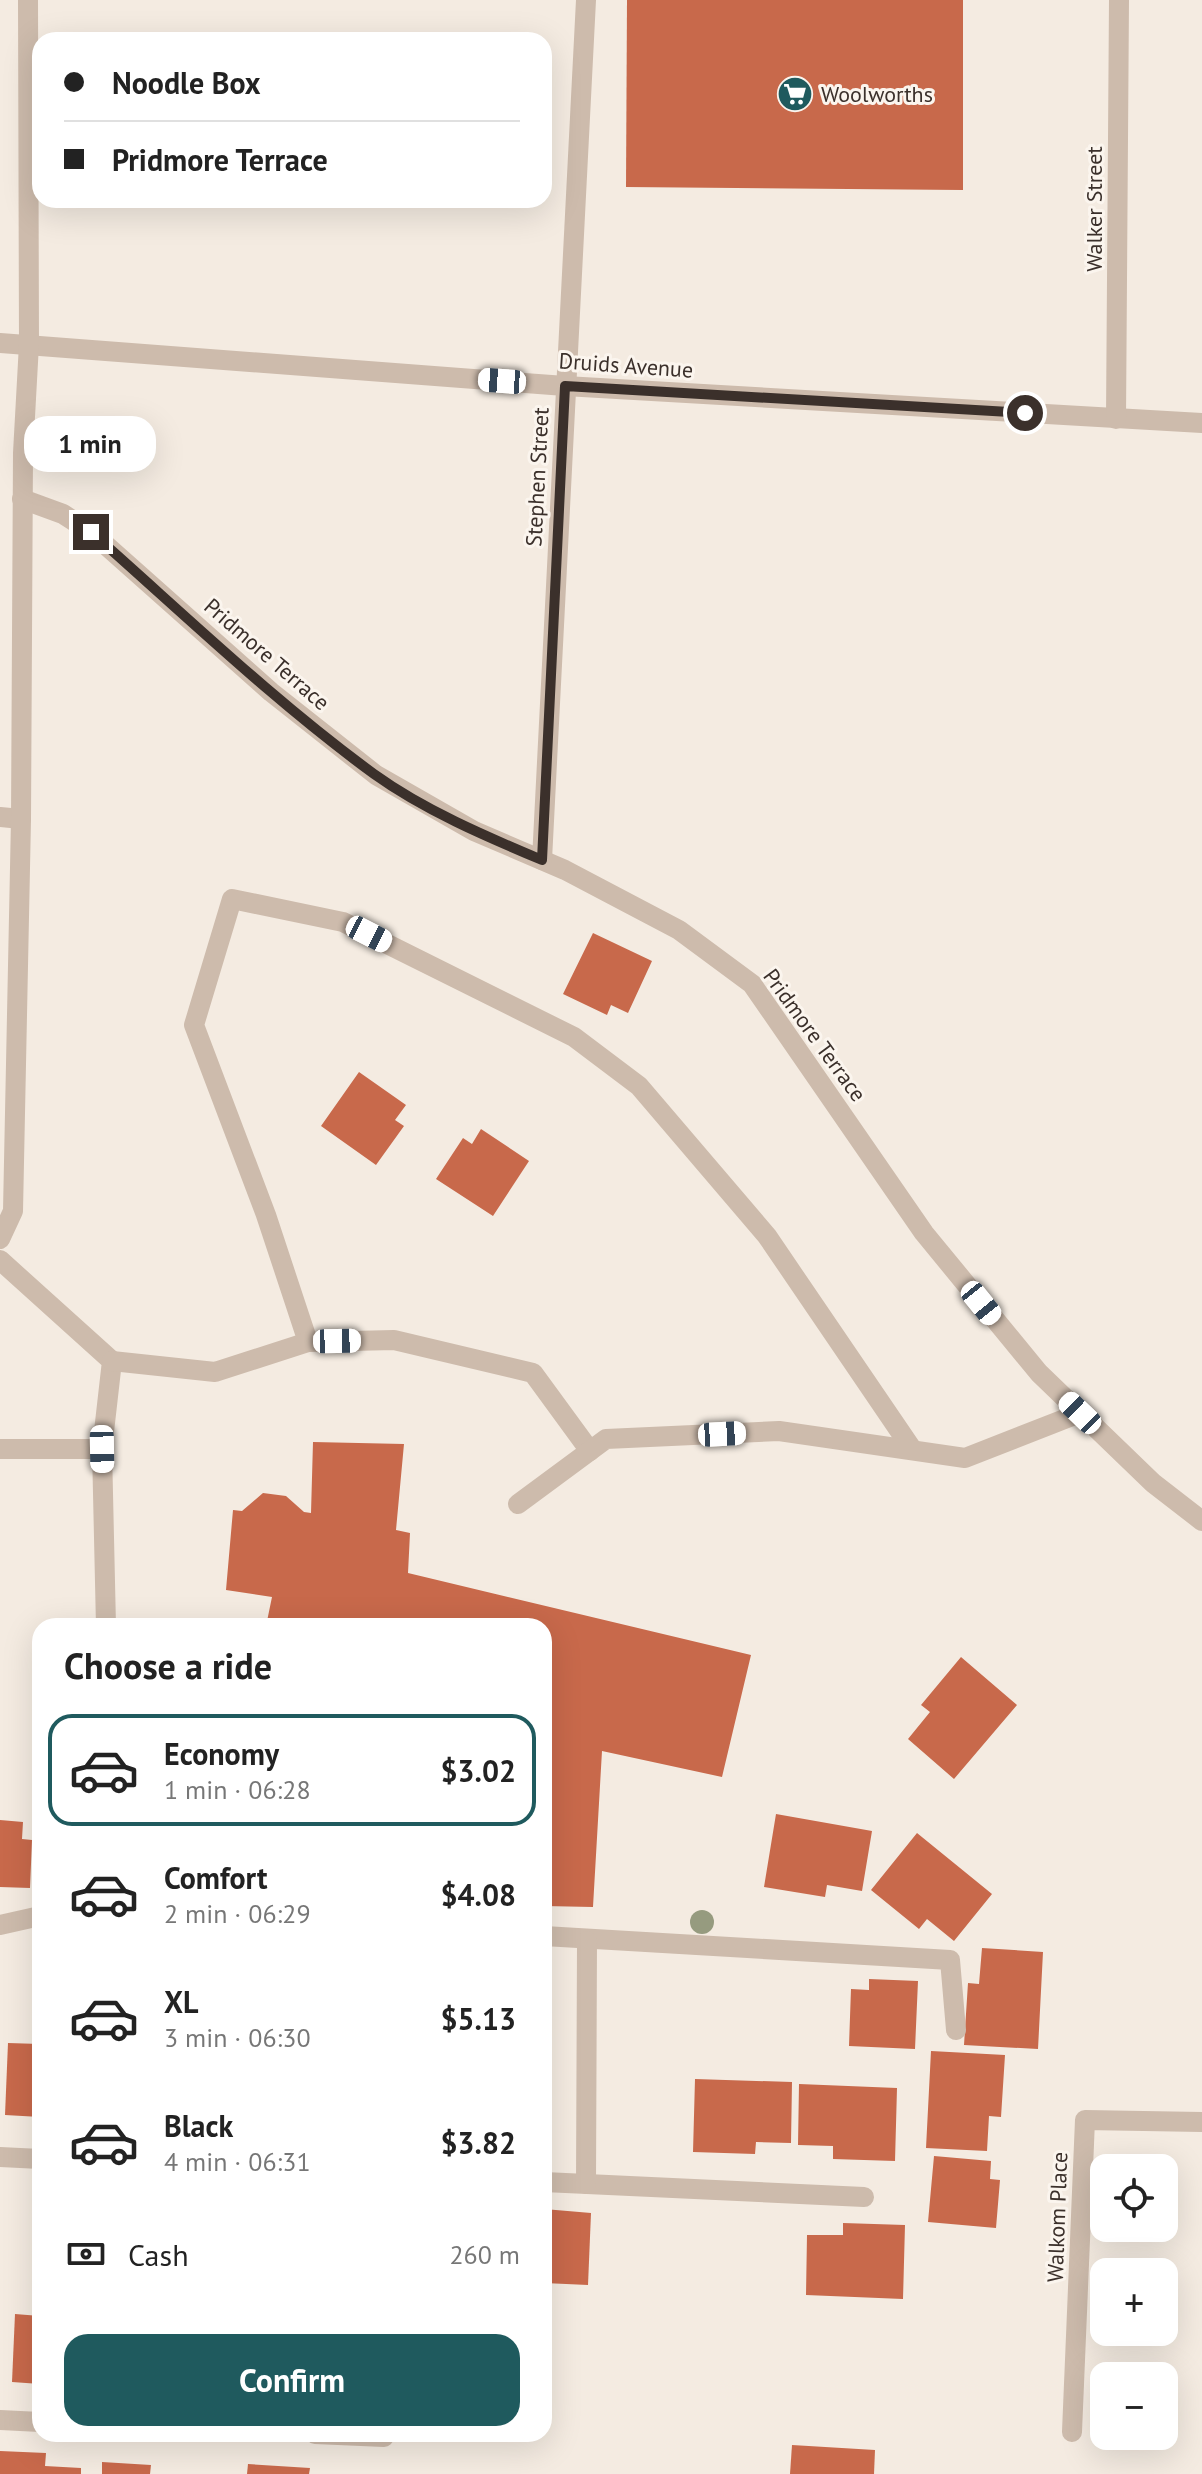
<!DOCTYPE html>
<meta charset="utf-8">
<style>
body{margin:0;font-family:"PT Sans",sans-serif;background:#f6f6f6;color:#222;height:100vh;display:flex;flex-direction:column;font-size:30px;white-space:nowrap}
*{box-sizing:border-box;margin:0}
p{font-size:26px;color:#767676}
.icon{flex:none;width:44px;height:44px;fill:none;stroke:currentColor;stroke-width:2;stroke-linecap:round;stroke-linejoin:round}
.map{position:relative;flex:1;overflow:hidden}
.details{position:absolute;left:32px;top:1618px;width:520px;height:824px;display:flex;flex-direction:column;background:#fff;border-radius:24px;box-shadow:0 8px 32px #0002}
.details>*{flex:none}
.hud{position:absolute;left:32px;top:32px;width:520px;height:176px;border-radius:24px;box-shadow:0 8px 32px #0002;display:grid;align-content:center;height:176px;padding:0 32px;background:#fff}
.fabs{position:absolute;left:1090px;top:2154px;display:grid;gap:16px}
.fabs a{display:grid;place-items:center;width:88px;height:88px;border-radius:16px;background:#fff;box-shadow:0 8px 32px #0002;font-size:40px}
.end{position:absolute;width:36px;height:36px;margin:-18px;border:10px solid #3b302b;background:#fff;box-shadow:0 0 0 4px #fff}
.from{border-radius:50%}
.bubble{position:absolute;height:56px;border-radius:24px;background:#fff;box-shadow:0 8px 32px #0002;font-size:26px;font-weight:700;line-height:56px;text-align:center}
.car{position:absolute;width:24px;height:48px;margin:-24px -12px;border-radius:10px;box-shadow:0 0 6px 2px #0007;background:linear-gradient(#fff 24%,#345 0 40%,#fff 0 76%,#345 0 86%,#fff 0)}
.hud b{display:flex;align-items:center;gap:28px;height:76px;font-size:30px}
.hud b+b{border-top:2px solid #e0e0e0}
.hud i{width:20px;height:20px;background:#222}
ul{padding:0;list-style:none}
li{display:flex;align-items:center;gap:24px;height:112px;margin:0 16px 12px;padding:0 16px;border:4px solid transparent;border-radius:24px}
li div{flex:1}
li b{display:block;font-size:30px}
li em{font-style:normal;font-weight:700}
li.selected{border-color:#1f5a5e}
li>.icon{width:72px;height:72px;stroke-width:1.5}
h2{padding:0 32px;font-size:36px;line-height:96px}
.pay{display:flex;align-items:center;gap:20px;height:88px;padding:0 32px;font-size:30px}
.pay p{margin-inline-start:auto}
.button{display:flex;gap:16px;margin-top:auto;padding:16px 32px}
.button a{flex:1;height:92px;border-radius:24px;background:#1f5a5e;color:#fff;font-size:32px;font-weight:700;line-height:92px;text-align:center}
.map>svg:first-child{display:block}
.building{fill:#c8694b}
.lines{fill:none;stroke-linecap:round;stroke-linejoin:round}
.minor{stroke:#cdbbac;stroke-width:20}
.tree{fill:#969b7f}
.route{stroke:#3b302b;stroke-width:10}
.labels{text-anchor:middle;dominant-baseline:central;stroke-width:6;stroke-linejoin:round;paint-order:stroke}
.poi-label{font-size:22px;fill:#3b302b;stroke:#fbf5ee;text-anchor:start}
.street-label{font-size:22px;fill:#3b302b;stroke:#fbf5ee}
</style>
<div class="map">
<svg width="1202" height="2474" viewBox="0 0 1202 2474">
<rect width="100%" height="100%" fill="#f4ebe1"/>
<g class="building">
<polygon points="627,0 963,0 963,190 626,187"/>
<polygon points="593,933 652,961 628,1013 611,1005 607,1015 563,994"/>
<polygon points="359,1072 406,1105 395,1120 404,1126 376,1165 321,1126"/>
<polygon points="481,1129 529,1161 493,1216 436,1179 463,1138 472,1144"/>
<polygon points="313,1442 404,1444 396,1530 410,1533 408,1573 751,1655 722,1777 602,1751 593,1907 544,1906 544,1626 266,1626 272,1597 226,1590 233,1510 242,1511 263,1493 286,1496 304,1512 311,1513"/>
<polygon points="961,1657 1017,1705 954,1779 908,1739 930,1712 921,1705"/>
<polygon points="776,1814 872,1831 862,1891 827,1885 825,1897 764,1887"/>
<polygon points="0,1820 23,1822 22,1839 32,1840 30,1888 0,1887"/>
<polygon points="917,1833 992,1894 954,1941 927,1919 919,1929 871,1890"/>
<polygon points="982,1948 1043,1952 1038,2049 964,2045 968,1983 979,1984"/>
<polygon points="869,1979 918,1981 915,2049 849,2046 851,1989 869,1990"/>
<polygon points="8,2043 40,2044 40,2117 5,2115"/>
<polygon points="931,2051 1005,2055 1001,2117 989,2116 987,2151 926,2148"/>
<polygon points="544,2071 551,2072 548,2145 544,2145"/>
<polygon points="695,2079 792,2082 791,2143 756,2142 755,2154 693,2152"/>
<polygon points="799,2084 897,2088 895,2161 833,2159 833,2146 798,2145"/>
<polygon points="934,2156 991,2161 990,2179 1000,2180 996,2228 928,2222"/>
<polygon points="544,2209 591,2213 588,2285 544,2283"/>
<polygon points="843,2223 905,2225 903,2299 806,2295 807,2235 843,2235"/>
<polygon points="15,2314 40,2316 40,2384 12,2382"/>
<polygon points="792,2445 875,2450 874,2474 790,2474"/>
<polygon points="0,2451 46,2453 45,2466 81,2468 81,2474 0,2474"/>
<polygon points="102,2462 151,2465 150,2474 102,2474"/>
<polygon points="248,2464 310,2468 309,2474 247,2474"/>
</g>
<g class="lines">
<g class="minor">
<polyline points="0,343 565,386 1202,423"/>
<polyline points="1116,419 1119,0"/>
<polyline points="22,499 63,514 91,532 271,692 376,775 474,831 565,870 679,930 752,984 924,1233 1039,1373 1153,1483 1202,1521"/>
<polyline points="0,817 21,819"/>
<polyline points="542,860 586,0"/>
<polyline points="0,1239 13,1211 21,819 23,453 29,344 28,0"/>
<polyline points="0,1260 112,1361 102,1449"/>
<polyline points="308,1342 266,1215 194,1025 232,899 343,922 574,1037 639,1086 767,1236 912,1449"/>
<polyline points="112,1361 215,1372 308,1342 394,1340 533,1373 590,1451"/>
<polyline points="0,1449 102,1449 106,1626"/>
<polyline points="518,1504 606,1439 779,1431 965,1458 1080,1413"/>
<polyline points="0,1925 40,1916"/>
<polyline points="544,1936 950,1960 956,2030"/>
<polyline points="0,2157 40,2159"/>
<polyline points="544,2182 864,2197"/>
<polyline points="586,2184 587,1941"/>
<polyline points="0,2420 40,2422"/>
<polyline points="1072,2432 1085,2120 1202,2122"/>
<polyline points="315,2434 384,2437"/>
</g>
</g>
<circle class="tree" cx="702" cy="1922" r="12"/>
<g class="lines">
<path class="route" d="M91,532C184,614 274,701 374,774C424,810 485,836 542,860L565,386L1025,413"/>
</g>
<defs>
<symbol id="supermarket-disc" viewBox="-11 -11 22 22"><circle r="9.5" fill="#1f5a5e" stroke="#fbf5ee"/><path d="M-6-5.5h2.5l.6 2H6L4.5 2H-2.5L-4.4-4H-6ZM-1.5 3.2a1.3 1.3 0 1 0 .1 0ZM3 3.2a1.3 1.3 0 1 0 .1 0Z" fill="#fff"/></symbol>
</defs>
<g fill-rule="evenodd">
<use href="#supermarket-disc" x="775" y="74" width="40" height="40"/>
</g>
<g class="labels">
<g class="poi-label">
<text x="821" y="94">Woolworths</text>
</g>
<g class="street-label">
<text transform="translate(1094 209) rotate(-90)">Walker Street</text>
<text transform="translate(626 365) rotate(4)">Druids Avenue</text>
<text transform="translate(537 477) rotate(-87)">Stephen Street</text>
<text transform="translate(267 654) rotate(41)">Pridmore Terrace</text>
<text transform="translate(815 1035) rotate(54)">Pridmore Terrace</text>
<text transform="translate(1057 2217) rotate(-88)">Walkom Place</text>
</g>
</g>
</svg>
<div class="fabs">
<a><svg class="icon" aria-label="locate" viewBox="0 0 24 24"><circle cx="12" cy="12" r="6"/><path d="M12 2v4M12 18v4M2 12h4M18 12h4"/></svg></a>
<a>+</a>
<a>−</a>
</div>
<i class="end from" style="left:1025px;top:413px"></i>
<i class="end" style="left:91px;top:532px"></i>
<div class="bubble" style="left:24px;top:416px;width:132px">1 min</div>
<i class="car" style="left:502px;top:381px;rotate:274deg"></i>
<i class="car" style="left:369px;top:934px;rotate:117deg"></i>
<i class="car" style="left:981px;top:1303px;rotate:141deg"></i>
<i class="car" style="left:337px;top:1341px;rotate:89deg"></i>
<i class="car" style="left:1080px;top:1413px;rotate:314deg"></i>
<i class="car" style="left:722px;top:1434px;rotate:87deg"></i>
<i class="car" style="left:102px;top:1449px;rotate:179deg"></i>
<div class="hud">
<b><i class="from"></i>Noodle Box</b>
<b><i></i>Pridmore Terrace</b>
</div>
<section class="details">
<h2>Choose a ride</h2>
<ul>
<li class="selected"><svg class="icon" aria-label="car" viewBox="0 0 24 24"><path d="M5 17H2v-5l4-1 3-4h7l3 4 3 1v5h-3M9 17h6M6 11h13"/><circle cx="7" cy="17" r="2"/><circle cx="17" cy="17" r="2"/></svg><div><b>Economy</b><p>1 min · 06:28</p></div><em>$3.02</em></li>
<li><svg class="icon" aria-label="car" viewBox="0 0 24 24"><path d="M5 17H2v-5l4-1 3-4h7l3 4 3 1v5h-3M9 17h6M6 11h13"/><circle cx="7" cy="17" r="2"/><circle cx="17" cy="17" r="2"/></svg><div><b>Comfort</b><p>2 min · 06:29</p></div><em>$4.08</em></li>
<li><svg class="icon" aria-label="car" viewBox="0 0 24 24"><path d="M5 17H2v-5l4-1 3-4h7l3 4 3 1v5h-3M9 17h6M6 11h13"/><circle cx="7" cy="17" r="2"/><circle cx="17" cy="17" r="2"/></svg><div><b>XL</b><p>3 min · 06:30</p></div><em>$5.13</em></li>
<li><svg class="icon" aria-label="car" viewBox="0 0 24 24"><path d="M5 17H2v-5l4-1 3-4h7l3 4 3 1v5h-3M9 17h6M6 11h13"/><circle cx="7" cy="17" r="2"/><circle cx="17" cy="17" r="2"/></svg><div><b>Black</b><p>4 min · 06:31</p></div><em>$3.82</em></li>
</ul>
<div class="pay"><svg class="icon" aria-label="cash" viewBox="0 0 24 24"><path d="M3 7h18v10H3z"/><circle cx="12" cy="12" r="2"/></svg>Cash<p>260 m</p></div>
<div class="button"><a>Confirm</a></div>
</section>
</div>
